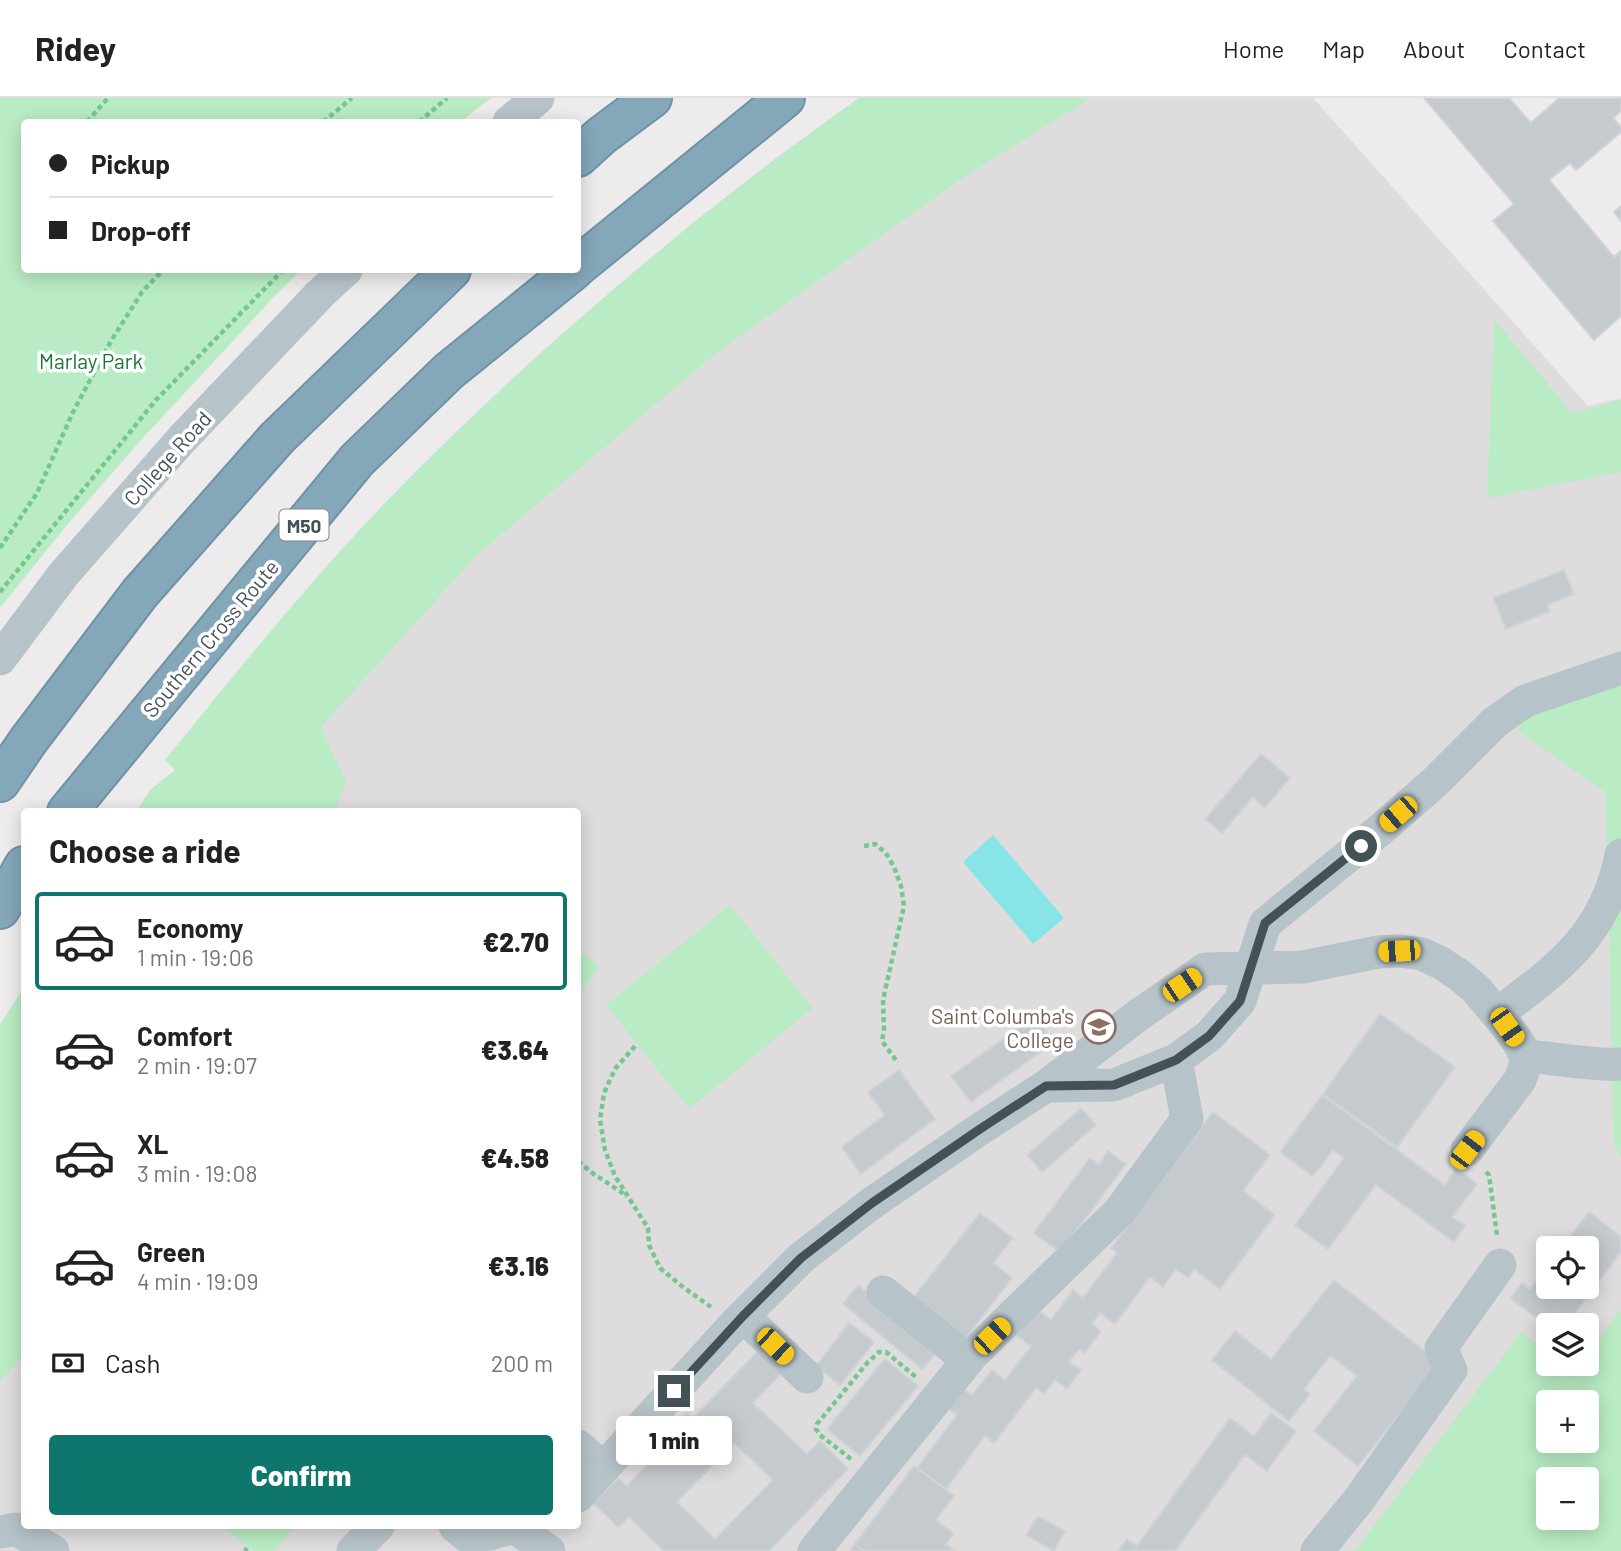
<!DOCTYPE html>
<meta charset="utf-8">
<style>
body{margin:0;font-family:Barlow,sans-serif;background:#f2f2f2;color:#222;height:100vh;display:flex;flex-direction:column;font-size:26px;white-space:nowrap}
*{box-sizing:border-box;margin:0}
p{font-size:23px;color:#767676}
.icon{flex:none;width:38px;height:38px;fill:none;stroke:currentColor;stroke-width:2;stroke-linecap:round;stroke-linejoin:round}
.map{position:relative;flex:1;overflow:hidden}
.sheet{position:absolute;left:21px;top:710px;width:560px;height:721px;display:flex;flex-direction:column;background:#fff;border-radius:7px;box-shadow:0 4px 18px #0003}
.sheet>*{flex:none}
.hud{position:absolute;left:21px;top:21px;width:560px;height:154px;border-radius:7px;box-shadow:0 4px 18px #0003;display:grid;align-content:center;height:154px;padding:0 28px;background:#fff}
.tools{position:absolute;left:1536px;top:1138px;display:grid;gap:14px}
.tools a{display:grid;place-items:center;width:63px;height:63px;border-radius:7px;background:#fff;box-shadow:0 4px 18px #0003;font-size:35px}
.end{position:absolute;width:32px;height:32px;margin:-16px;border:9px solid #445258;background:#fff;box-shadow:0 0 0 4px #fff}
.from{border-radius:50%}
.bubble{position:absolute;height:49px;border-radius:7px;background:#fff;box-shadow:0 4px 18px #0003;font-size:23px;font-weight:800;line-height:49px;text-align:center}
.car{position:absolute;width:21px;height:42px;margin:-21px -10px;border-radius:9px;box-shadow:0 0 5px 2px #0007;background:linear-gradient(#f5c518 24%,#345 0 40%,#f5c518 0 76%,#345 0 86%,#f5c518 0)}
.hud b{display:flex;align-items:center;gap:24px;height:66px;font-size:26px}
.hud b+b{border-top:2px solid #e0e0e0}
.hud i{width:18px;height:18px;background:#222}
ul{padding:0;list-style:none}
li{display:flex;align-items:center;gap:21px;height:98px;margin:0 14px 10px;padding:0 14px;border:4px solid transparent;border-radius:7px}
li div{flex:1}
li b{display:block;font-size:26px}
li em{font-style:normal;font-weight:800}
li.current{border-color:#0f766e}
li>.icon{width:63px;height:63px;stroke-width:1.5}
h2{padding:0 28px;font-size:32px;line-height:84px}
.pay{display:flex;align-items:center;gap:18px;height:77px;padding:0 28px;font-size:26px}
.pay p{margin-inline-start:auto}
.cta{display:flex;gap:14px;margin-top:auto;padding:14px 28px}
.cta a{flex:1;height:80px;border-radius:7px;background:#0f766e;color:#fff;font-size:28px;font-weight:800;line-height:80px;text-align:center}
header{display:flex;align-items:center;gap:42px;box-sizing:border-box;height:98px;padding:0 35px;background:#fff;border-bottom:2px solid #e0e0e0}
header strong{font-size:33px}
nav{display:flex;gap:38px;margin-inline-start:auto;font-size:24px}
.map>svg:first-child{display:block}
.education{fill:#dfdcdd;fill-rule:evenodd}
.green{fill:#b9ecc4;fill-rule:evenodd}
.water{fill:#87e5e8}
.building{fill:#c5cace;stroke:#cfd3d7;stroke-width:2;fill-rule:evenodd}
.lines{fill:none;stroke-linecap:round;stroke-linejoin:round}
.highway-casing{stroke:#6f92a5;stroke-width:42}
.path{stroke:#73c88f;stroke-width:4.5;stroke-dasharray:5 3.5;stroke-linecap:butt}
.minor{stroke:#b6c3c8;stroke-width:33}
.highway{stroke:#84a7ba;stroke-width:38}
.route{stroke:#445258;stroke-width:9}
.labels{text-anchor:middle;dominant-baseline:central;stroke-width:7;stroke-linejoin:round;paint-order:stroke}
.shield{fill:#fff;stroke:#7c868a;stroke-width:2}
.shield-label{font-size:19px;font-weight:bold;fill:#445258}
.park-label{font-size:21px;fill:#197537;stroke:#fff}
.street-label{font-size:21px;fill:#445258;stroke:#fff}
.education-label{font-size:21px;fill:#785e54;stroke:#fff;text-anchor:end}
</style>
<header>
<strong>Ridey</strong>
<nav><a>Home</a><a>Map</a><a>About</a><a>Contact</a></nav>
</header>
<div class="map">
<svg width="1621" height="1453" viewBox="0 0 1621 1453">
<rect width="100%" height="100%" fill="#eeebec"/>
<path class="education" d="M859,0H1313L1588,308L1621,300V1453H0V1181L24,1144V1428H578V714H191L183,678L165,662L312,486L384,406L458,332L535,260L615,190L695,123L776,60ZM1549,1150H1587V1188H1549ZM1549,1227H1587V1265H1549ZM1549,1304H1587V1342H1549ZM1549,1381H1587V1419H1549Z"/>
<g class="green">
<polygon points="0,0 491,0 460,24 24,24 24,172 301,172 272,201 141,342 67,427 0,510"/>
<path d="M859,0H1091L967,77L715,256L478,456L321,629L346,684L334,714H136L150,692L175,672L165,662C236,575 307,486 385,405C530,256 689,121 859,0Z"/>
<polygon points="1494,221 1572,315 1621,302 1621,374 1487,400"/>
<polygon points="1621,549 1621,1060 1613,1041 1610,864 1605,694 1518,633 1534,597 1617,575"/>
<polygon points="730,807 813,910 689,1011 606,907"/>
<polygon points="578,852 599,868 578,898"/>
<polygon points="24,889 24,1257 0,1283 0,927"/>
<path d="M1621,1211V1453H1355L1521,1234L1549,1254V1265H1565L1576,1273L1582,1265H1587V1258ZM1549,1304H1587V1342H1549ZM1549,1381H1587V1419H1549Z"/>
<polygon points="222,1428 295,1428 274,1453 253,1453"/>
</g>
<polygon class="water" points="993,737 1064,820 1033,846 963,764"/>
<g class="building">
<polygon points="1424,0 1509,0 1531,25 1559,0 1621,0 1621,13 1613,20 1621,29 1621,34 1576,72 1570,65 1549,82 1614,159 1621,153 1621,218 1594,242 1493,123 1514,106"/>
<polygon points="1621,108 1621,123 1614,114"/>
<polygon points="1564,472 1574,496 1547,507 1550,513 1506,531 1493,500"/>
<polygon points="1261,656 1290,680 1265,710 1253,699 1222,735 1205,721"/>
<polygon points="1380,916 1455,969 1397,1049 1323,996"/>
<polygon points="1035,918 1054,944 971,1004 951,978"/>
<polygon points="899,972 935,1021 861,1076 842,1049 885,1017 868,994"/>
<polygon points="1322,997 1445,1087 1456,1070 1477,1086 1452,1119 1465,1128 1454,1144 1376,1087 1328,1151 1295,1127 1344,1060 1333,1052 1313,1078 1280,1054"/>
<polygon points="1081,1010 1096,1027 1042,1074 1027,1057"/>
<polygon points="1213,1014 1270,1057 1243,1093 1275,1117 1220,1191 1194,1171 1188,1180 1176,1171 1163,1189 1150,1179 1115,1226 1100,1215 1092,1226 1101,1233 1085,1255 1079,1251 1069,1264 1081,1272 1067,1291 1055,1282 1044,1296 1036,1290 994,1345 985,1338 946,1391 917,1370 957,1317 943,1307 958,1287 972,1297 992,1272 1005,1282 1031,1248 1016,1237 1036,1210 1051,1222 1073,1192 1083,1200 1117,1155 1111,1150"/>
<polygon points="1108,1053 1126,1066 1060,1154 1034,1135 1090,1060 1099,1066"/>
<polygon points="1589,1114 1621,1139 1621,1154 1566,1227 1549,1227 1549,1229 1510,1200 1522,1185 1530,1191 1549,1166 1549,1188 1587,1188 1587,1150 1561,1150"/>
<polygon points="980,1115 1013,1140 993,1165 1012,1180 961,1246 909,1205"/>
<polygon points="1334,1182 1440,1265 1358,1368 1314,1333 1357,1278 1330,1258 1304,1291 1310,1296 1289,1323 1212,1262 1235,1233 1271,1261"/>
<polygon points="858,1187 938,1253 922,1271 843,1206"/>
<polygon points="849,1225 874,1244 840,1287 816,1268"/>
<path d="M758,1253L781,1276L753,1305L807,1356L820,1343L848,1371L769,1453H664L629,1419L618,1429L593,1405L618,1380L627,1388L659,1354L653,1349L687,1314L693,1320ZM734,1345L773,1382L715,1441L677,1404Z"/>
<polygon points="885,1261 918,1288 860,1358 827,1331"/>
<polygon points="1271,1315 1296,1333 1267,1373 1245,1357 1175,1453 1118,1453 1127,1441 1137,1448 1230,1320 1254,1338"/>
<polygon points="914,1368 954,1398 936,1422 954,1436 946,1446 955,1453 865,1453 855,1446"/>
<polygon points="1038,1418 1065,1433 1054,1453 1026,1437"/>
<polygon points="855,1446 865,1453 850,1453"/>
</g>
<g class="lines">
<defs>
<g id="highway">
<polyline points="578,59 601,38 652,0"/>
<polyline points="578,168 785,0"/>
<polyline points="0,684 28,643 140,495 277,340 451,172"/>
<polyline points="67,714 357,362 449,273 574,172"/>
<polyline points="0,811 24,768"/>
</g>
</defs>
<use href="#highway" class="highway-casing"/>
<g class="path">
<polyline points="87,24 108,0"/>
<polyline points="323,24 352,0"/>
<polyline points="419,24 447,0"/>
<polyline points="0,450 37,395 73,314 111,243 142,194 163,172"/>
<polyline points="0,494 156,302 283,172"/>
<polyline points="864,748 875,746 886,755 894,769 901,788 904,808 883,902 884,931 882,943 898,965"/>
<polyline points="635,948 615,971 604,995 600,1022 605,1052 615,1078 648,1130 649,1147 660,1170 683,1189 711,1209"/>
<polyline points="578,1063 591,1074 627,1098"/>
<polyline points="1486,1074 1489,1077 1497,1137"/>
<polyline points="851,1361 820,1337 816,1331 817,1326 868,1264 879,1254 886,1254 917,1280"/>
<polyline points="245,1453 247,1450"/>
</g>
<g class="minor">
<polyline points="509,24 538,0"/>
<polyline points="0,561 63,477 182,341 320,196 346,172"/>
<path d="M1525,958C1557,960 1589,968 1621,966"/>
<polyline points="1046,988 1114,987 1176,962 1209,938 1240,903 1265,826 1380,732 1434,685 1495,624 1525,603 1621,570"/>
<path d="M1467,1052L1520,982C1523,975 1526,967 1525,960C1523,946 1505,927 1497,916"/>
<polyline points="883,1194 968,1262"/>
<polyline points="743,1218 807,1279"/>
<polyline points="578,1348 603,1370"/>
<path d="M578,1398L735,1226L801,1160L872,1105L980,1031L1046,988L1137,918L1205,871L1303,869L1378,854L1399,853L1422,856L1441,865L1459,877L1475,890L1497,916C1558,871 1606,836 1621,757"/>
<polyline points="455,1428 467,1438 490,1436 514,1429 549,1453"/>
<polyline points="0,1434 16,1431 53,1453"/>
<polyline points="353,1453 378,1428"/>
<polyline points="814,1453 972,1257 1119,1114 1187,1021 1176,962"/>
<polyline points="1317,1453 1358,1403 1451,1272 1441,1250 1500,1167"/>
</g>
<use href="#highway" class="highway"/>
</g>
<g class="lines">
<polyline class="route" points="674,1293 743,1218 801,1160 872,1105 980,1031 1046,988 1114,987 1176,962 1209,938 1240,903 1265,825 1361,748"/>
</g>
<defs>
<symbol id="school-ring" viewBox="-11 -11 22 22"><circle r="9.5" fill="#fff" stroke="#8d6e63" stroke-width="1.5"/><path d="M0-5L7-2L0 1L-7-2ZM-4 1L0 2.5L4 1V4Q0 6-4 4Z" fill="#8d6e63"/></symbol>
</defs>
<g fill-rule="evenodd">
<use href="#school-ring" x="1080" y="910" width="38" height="38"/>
</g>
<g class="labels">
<rect class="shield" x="279.5" y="411.5" width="49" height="31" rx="5"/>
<g class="shield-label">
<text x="304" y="427">M50</text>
</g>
<g class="park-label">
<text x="91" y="262">Marlay Park</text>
</g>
<g class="street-label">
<text transform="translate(167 360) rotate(-48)">College Road</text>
<text transform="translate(210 540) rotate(-50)">Southern Cross Route</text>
</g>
<g class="education-label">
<text x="1074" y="917">Saint Columba's<tspan x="1074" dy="24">College</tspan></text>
</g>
</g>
</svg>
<div class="tools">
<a><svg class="icon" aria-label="locate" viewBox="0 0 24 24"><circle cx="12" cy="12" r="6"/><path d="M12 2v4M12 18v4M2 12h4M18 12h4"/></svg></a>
<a><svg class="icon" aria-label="layers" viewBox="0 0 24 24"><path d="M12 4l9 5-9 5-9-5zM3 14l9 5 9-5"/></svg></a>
<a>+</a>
<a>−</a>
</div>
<i class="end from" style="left:1361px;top:748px"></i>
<i class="end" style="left:674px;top:1293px"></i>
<div class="bubble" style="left:616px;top:1318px;width:116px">1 min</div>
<i class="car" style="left:1398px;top:716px;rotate:229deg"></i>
<i class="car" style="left:1399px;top:853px;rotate:267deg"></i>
<i class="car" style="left:1182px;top:887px;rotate:56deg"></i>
<i class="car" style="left:1507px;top:929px;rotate:145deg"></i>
<i class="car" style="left:1467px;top:1052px;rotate:37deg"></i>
<i class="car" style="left:992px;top:1238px;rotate:46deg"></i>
<i class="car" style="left:775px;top:1248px;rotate:134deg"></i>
<div class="hud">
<b><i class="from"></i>Pickup</b>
<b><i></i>Drop-off</b>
</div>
<section class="sheet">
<h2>Choose a ride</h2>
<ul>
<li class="current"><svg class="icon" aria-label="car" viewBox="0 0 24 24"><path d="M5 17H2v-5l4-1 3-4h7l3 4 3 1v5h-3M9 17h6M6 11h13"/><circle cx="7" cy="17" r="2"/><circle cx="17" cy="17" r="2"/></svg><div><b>Economy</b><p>1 min · 19:06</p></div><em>€2.70</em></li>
<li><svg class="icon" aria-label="car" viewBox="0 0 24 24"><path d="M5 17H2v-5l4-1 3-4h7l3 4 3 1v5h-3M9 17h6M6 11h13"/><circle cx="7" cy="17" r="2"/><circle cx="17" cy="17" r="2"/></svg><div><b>Comfort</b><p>2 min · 19:07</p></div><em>€3.64</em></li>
<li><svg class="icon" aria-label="car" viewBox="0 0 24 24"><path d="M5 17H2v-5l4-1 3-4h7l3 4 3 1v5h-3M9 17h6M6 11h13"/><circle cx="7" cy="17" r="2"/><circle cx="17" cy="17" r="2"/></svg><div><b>XL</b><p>3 min · 19:08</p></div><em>€4.58</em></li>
<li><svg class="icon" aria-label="car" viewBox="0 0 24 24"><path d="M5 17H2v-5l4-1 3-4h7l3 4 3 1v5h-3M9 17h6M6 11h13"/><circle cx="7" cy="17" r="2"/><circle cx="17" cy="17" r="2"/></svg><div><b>Green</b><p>4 min · 19:09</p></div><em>€3.16</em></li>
</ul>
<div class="pay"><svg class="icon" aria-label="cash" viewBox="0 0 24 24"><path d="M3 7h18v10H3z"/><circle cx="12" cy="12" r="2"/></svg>Cash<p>200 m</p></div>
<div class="cta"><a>Confirm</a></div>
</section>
</div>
